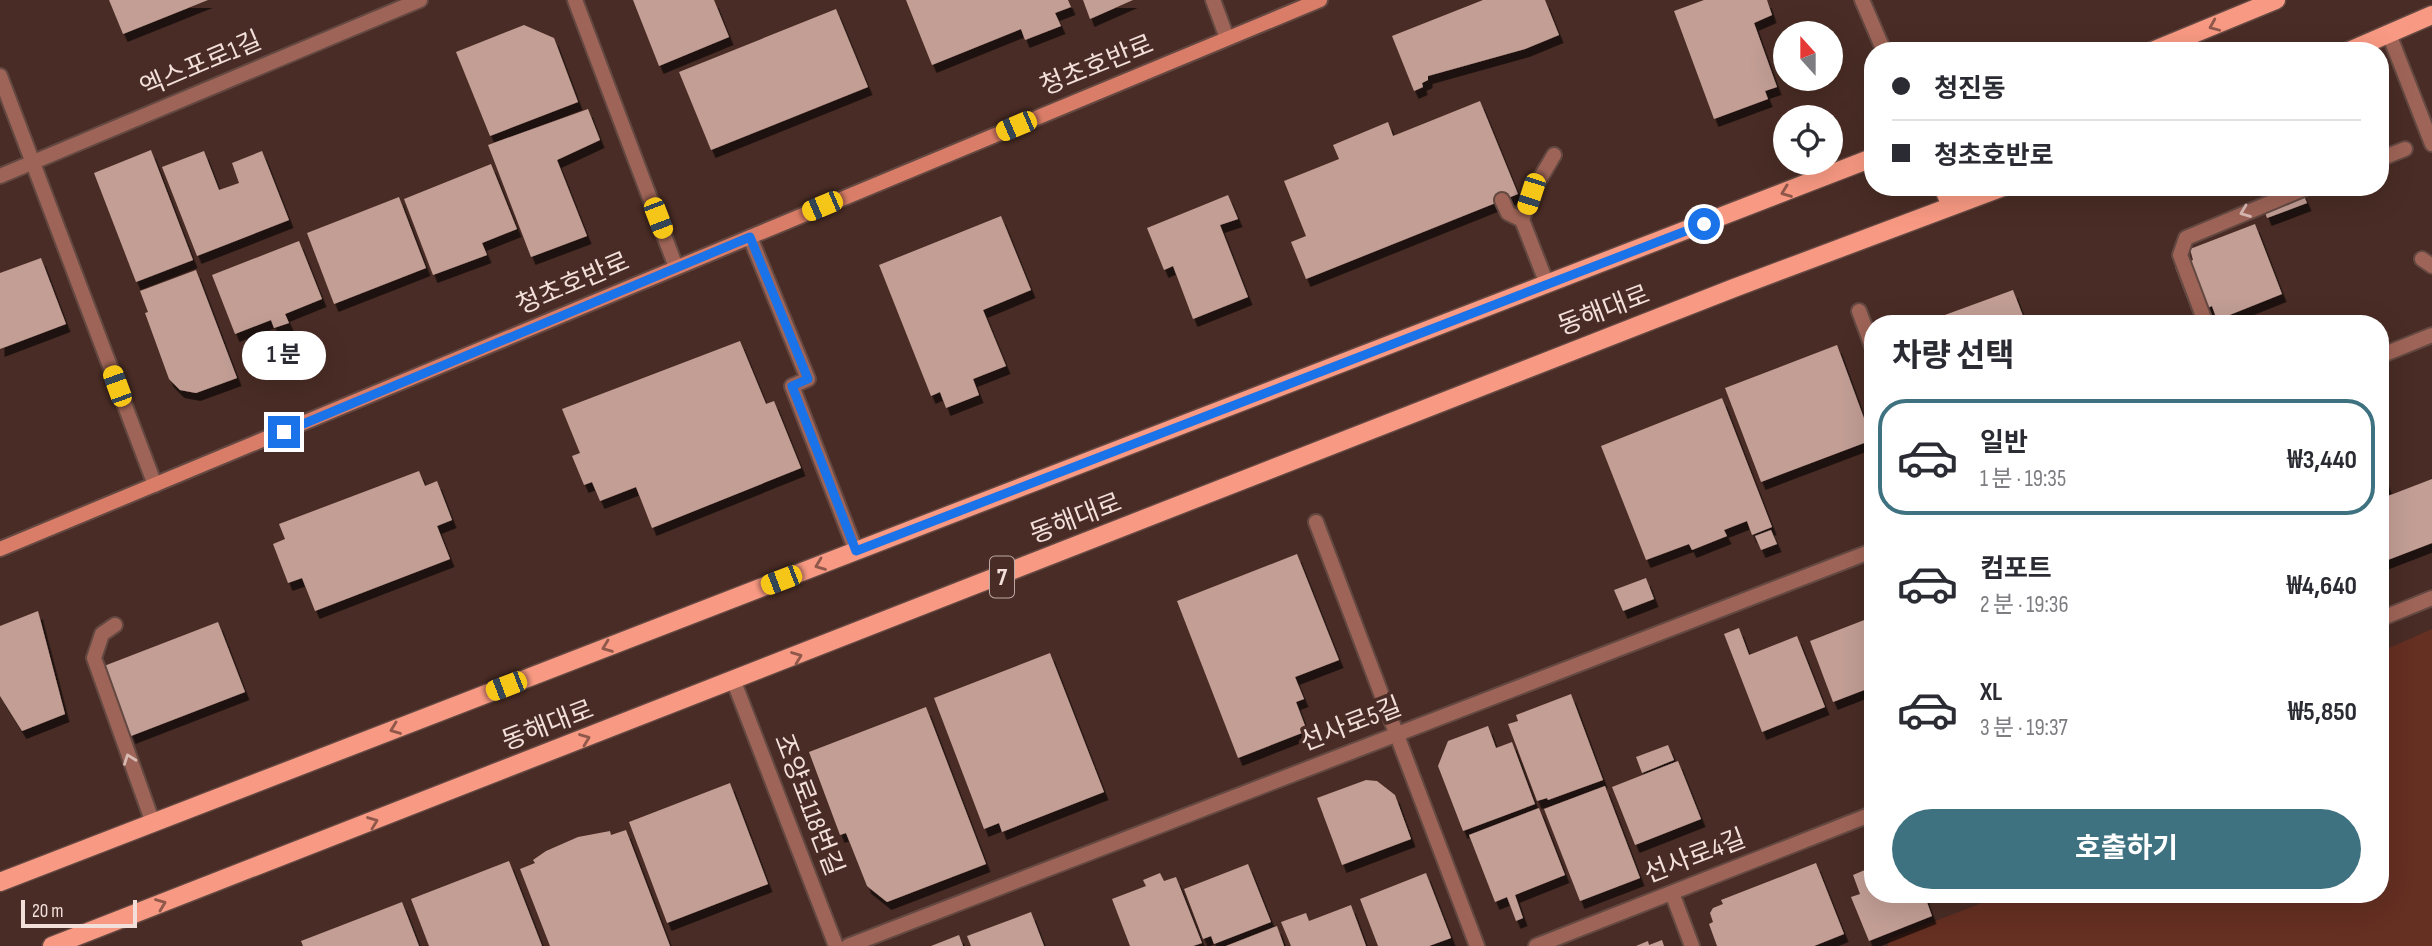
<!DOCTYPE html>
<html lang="ko">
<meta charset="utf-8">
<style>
body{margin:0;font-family:"Sofia Sans Condensed","Noto Sans KR",sans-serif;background:#f2f2f3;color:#2b2b33;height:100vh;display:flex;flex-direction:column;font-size:26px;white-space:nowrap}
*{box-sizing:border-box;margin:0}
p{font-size:23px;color:#7c7c81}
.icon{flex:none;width:38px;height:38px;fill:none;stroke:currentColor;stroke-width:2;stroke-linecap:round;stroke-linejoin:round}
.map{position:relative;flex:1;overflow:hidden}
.details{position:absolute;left:1864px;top:315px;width:525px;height:588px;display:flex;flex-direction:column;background:#fff;border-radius:28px;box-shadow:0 7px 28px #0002}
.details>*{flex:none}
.hud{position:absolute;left:1864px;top:42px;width:525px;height:154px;border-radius:28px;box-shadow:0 7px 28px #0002;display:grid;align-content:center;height:154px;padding:0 28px;background:#fff}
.needle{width:46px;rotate:339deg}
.buttons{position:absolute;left:1773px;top:21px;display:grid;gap:14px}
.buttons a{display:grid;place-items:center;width:70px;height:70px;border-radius:50%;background:#fff;box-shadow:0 7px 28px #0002;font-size:35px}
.scale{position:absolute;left:21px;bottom:18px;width:116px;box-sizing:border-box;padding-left:7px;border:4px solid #f2dfda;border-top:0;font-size:19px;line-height:24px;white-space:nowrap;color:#f2dfda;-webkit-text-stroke:5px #492c25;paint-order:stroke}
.end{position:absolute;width:32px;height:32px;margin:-16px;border:9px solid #1a73e8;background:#fff;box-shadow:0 0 0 4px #fff}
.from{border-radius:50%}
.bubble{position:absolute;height:49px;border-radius:24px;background:#fff;box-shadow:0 7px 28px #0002;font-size:23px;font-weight:700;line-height:49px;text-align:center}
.car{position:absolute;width:21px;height:42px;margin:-21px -10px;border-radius:9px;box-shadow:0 0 5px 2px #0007;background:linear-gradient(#f5c518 24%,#345 0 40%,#f5c518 0 76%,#345 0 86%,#f5c518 0)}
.hud b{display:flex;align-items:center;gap:24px;height:66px;font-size:26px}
.hud b+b{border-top:2px solid #e1e1e2}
.hud i{width:18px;height:18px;background:#2b2b33}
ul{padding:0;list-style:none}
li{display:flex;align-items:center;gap:21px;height:116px;margin:0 14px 10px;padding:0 14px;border:4px solid transparent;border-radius:28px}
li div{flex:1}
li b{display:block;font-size:26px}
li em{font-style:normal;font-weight:700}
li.active{border-color:#3f7281}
li>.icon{width:63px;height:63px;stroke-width:1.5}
h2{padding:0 28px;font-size:32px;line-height:84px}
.cta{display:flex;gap:14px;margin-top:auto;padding:14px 28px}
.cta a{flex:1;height:80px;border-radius:42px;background:#3f7281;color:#fff;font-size:28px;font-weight:700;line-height:80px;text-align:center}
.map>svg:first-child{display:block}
.green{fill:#652f22}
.building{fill:#c29e95;filter:url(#shadow)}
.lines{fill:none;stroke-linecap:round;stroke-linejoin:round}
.lane-casing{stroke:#644942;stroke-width:18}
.street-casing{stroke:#644942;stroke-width:18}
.secondary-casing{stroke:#644942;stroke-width:18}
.primary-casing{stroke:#644942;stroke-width:21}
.lane{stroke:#9e6457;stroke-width:14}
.street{stroke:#9e6457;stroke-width:14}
.secondary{stroke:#d97d68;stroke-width:14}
.primary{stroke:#f89983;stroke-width:18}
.oneway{stroke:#8f584b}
.oneway2{stroke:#d9bab3}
.route{stroke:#1a73e8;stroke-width:9}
.labels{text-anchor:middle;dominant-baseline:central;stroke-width:7;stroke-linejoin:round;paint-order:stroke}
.shield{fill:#492c25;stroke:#bfa9a4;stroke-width:2}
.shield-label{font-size:24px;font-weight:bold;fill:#f2dfda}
.street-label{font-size:26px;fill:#f2dfda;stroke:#492c25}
</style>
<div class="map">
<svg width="2432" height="946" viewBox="0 0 2432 946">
<defs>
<filter id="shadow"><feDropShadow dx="4.5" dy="8" stdDeviation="0" flood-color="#0009"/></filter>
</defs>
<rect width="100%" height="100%" fill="#492c25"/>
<polygon class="green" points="2432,629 2432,946 1888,946 1889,939 2005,894 2380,894 2380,652"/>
<g class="building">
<polygon points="109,0 208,0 123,34"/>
<polygon points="633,0 714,0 729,37 659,66"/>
<polygon points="906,0 1068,0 1071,7 1055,13 1061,26 1025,40 1021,29 932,65"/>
<polygon points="1083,0 1133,0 1090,19"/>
<polygon points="1483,0 1545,0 1559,35 1525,49 1428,76 1428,80 1422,83 1423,87 1414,91 1392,36"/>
<polygon points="1704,0 1767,0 1772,15 1754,23 1777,87 1765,91 1768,99 1714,119 1674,11"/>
<polygon points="836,9 868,87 711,150 679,72"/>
<polygon points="524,25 554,38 578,102 490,136 456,52"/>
<polygon points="1480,101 1518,194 1306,279 1291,242 1306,236 1284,181 1339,159 1333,145 1388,122 1393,136"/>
<polygon points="588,109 600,140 557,160 587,236 531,257 488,145"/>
<polygon points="151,150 193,260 136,282 94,173"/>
<polygon points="204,151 219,190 239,183 232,163 262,151 289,220 197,256 162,167"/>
<polygon points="491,164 517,229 482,243 487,255 433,275 404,199"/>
<polygon points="2289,187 2300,187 2307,203 2267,218 2260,199"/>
<polygon points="1228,195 1238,219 1220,225 1248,297 1193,319 1173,266 1164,270 1147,228"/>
<polygon points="399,197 426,268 334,304 307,233"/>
<polygon points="1001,216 1031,290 983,310 1006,366 973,379 979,395 946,408 940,392 931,396 879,265"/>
<polygon points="2255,224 2282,294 2217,320 2212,306 2193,314 2175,267 2193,260 2190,249"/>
<polygon points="299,241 322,299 285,314 289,323 274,328 271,320 235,334 212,275"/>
<polygon points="41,258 66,324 0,349 0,273"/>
<polygon points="196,270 237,378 196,393 180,390 169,379 145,313 148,312 140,291"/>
<polygon points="2013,290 2026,324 1923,324 1923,323"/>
<polygon points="740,341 766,404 774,401 801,468 652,528 636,487 600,501 592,482 584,485 572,456 580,453 562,409"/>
<polygon points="1837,345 1872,440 1761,482 1725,388"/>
<polygon points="1722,398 1772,527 1752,535 1747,521 1724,530 1727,536 1692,550 1689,544 1646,560 1601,446"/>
<polygon points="2380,466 2388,488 2380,491"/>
<polygon points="419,471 425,486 437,481 452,520 437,526 450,559 315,611 302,578 288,583 273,544 285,539 279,524"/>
<polygon points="2432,479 2432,543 2380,563 2380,499"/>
<polygon points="1771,530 1777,544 1761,550 1755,536"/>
<polygon points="1297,554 1339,660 1295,677 1304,699 1296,702 1307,731 1238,758 1177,601"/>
<polygon points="1646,578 1654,599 1623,611 1614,590"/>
<polygon points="38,611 65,714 22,731 0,696 0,626"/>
<polygon points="1872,617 1872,687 1833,702 1810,641"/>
<polygon points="218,622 245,692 131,736 104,666"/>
<polygon points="1739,628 1749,655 1797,636 1825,707 1762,732 1724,634"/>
<polygon points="1050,653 1104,792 1002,832 999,823 984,829 934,698"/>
<polygon points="1571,694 1603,780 1548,800 1547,798 1537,801 1508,724 1518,721 1516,715"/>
<polygon points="926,707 986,864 887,902 867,886 846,833 840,835 809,752"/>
<polygon points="1488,726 1496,748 1512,742 1535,804 1463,831 1438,766 1448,741"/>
<polygon points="1668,745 1674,760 1642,773 1636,757"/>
<polygon points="1678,761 1701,819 1635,845 1612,787"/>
<polygon points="1366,780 1377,781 1395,795 1411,839 1342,865 1317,798"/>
<polygon points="730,783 768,884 667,923 629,822"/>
<polygon points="1605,786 1640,878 1580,901 1544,809"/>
<polygon points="1539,808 1565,875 1515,895 1523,918 1516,921 1507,897 1495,902 1469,835"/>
<polygon points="626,830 670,946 550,946 520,869 535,863 533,860 546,851 578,837 610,831 611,835"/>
<polygon points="509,861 542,946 429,946 411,899"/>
<polygon points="1816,863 1844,934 1814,946 1717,946 1709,924 1713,922 1710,913 1713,908 1723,904 1721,900"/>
<polygon points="1248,864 1271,922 1214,944 1211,936 1203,939 1184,889"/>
<polygon points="1872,867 1872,894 1924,894 1932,916 1869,941 1851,897 1860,894 1853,875"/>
<polygon points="1160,873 1164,881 1176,877 1202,943 1193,946 1130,946 1112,899 1146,886 1143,880"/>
<polygon points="1426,873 1451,938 1429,946 1378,946 1360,899"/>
<polygon points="402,902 419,946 303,946 301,941"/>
<polygon points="1351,905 1366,946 1291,946 1281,922 1306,913 1309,921"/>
<polygon points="1031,912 1044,946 971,946 967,936"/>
<polygon points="1277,926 1284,946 1226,946"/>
<polygon points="959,935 963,946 931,946"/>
<polygon points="1662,940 1664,946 1636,946 1648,941 1649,945"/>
</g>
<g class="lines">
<defs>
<g id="lane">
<polyline points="2389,34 2432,144"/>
<polyline points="2380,159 2405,149"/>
<polyline points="1502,200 1508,213 1522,220"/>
<polyline points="750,237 808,379 792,386 856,551"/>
<polyline points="2422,259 2432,266"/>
<polyline points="1547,284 1522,220 1531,194 1554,155"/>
<polyline points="2206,324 2180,255 2186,238 2308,187"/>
<polyline points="115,625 102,634 94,658 153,823"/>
</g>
<g id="street">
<polyline points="575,0 676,267"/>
<polyline points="1213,0 1227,38"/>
<polyline points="1862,0 1884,51"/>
<polyline points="0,76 155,485"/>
<polyline points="0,176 420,0"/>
<polyline points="1859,311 1872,346"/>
<polyline points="2380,356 2432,335"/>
<polyline points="1316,522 1477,946"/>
<polyline points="2380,619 2432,598"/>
<polyline points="734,682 836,946"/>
<polyline points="1672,893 1692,946"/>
<polyline points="848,946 1872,551"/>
<polyline points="1536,946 1872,814"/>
</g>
<polyline id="secondary" points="0,549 1320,0"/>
<g id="primary">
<polyline points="2152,51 2276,0"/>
<polyline points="2349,51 2432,15"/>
<polyline points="1943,187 1951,206"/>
<polyline points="0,882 1872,158"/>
<polyline points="52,946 1734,288 2003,187"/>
</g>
</defs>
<use href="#lane" class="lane-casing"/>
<use href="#street" class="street-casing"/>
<use href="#secondary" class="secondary-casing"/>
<use href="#primary" class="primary-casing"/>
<use href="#lane" class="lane"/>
<use href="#street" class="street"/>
<use href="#secondary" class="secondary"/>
<use href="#primary" class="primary"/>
</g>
<defs><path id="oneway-chevron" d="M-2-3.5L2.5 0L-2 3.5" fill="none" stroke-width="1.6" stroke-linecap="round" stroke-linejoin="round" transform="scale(1.75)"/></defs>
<g class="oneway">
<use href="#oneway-chevron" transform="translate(2214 26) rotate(157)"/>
<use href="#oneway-chevron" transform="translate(1786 192) rotate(159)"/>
<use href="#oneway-chevron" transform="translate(820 565) rotate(159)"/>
<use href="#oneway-chevron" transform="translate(607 647) rotate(159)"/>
<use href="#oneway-chevron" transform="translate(797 657) rotate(-21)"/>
<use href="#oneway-chevron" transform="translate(395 729) rotate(159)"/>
<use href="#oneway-chevron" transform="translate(585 739) rotate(-21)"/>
<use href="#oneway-chevron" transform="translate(373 822) rotate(-21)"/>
<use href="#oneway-chevron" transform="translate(161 904) rotate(-21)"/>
</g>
<g class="oneway2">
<use href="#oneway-chevron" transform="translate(2245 212) rotate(159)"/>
<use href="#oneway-chevron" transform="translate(129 759) rotate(-110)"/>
</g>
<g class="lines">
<polyline class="route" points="284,432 750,237 808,379 792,386 856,551 1704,224"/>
</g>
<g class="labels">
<rect class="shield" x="990" y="556.5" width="24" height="41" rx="5"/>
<g class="shield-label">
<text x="1002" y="577">7</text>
</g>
<g class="street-label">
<text transform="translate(201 65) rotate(-23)">엑스포로1길</text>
<text transform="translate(1097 66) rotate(-22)">청초호반로</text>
<text transform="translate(573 284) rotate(-23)">청초호반로</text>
<text transform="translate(1604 311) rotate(-21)">동해대로</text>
<text transform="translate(1076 519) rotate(-21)">동해대로</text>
<text transform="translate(1351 725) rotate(-21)">선사로5길</text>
<text transform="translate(548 726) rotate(-21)">동해대로</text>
<text transform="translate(808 805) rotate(69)">조양로118번길</text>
<text transform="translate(1695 857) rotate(-21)">선사로4길</text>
</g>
</g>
</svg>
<div class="buttons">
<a><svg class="needle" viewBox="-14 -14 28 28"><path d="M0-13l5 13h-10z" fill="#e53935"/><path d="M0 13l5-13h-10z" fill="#7c7c81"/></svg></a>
<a><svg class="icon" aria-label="locate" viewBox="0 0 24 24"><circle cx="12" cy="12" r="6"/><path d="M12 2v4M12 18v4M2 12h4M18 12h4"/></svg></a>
</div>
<div class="scale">20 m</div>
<i class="end from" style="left:1704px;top:224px"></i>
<i class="end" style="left:284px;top:432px"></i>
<div class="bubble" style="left:242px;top:331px;width:84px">1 분</div>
<i class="car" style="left:1016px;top:126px;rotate:247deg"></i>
<i class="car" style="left:1531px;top:194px;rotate:198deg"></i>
<i class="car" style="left:822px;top:206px;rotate:247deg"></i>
<i class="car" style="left:658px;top:218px;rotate:159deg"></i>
<i class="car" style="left:117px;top:386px;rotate:340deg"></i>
<i class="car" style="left:781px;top:580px;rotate:249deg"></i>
<i class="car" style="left:506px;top:686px;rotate:249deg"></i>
<div class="hud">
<b><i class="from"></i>청진동</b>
<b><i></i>청초호반로</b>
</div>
<section class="details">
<h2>차량 선택</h2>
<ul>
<li class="active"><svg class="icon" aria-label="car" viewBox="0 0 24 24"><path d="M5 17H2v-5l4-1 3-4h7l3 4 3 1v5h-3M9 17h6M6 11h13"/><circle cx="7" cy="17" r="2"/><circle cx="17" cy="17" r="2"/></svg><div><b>일반</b><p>1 분 · 19:35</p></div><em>₩3,440</em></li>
<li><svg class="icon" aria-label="car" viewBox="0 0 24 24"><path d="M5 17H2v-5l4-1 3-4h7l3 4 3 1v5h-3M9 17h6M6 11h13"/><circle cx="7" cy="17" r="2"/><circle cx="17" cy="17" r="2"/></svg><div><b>컴포트</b><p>2 분 · 19:36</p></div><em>₩4,640</em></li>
<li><svg class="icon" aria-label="car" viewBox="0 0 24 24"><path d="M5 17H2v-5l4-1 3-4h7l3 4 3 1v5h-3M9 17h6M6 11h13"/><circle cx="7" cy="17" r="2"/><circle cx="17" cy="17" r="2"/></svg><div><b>XL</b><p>3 분 · 19:37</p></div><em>₩5,850</em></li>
</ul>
<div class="cta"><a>호출하기</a></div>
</section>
</div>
